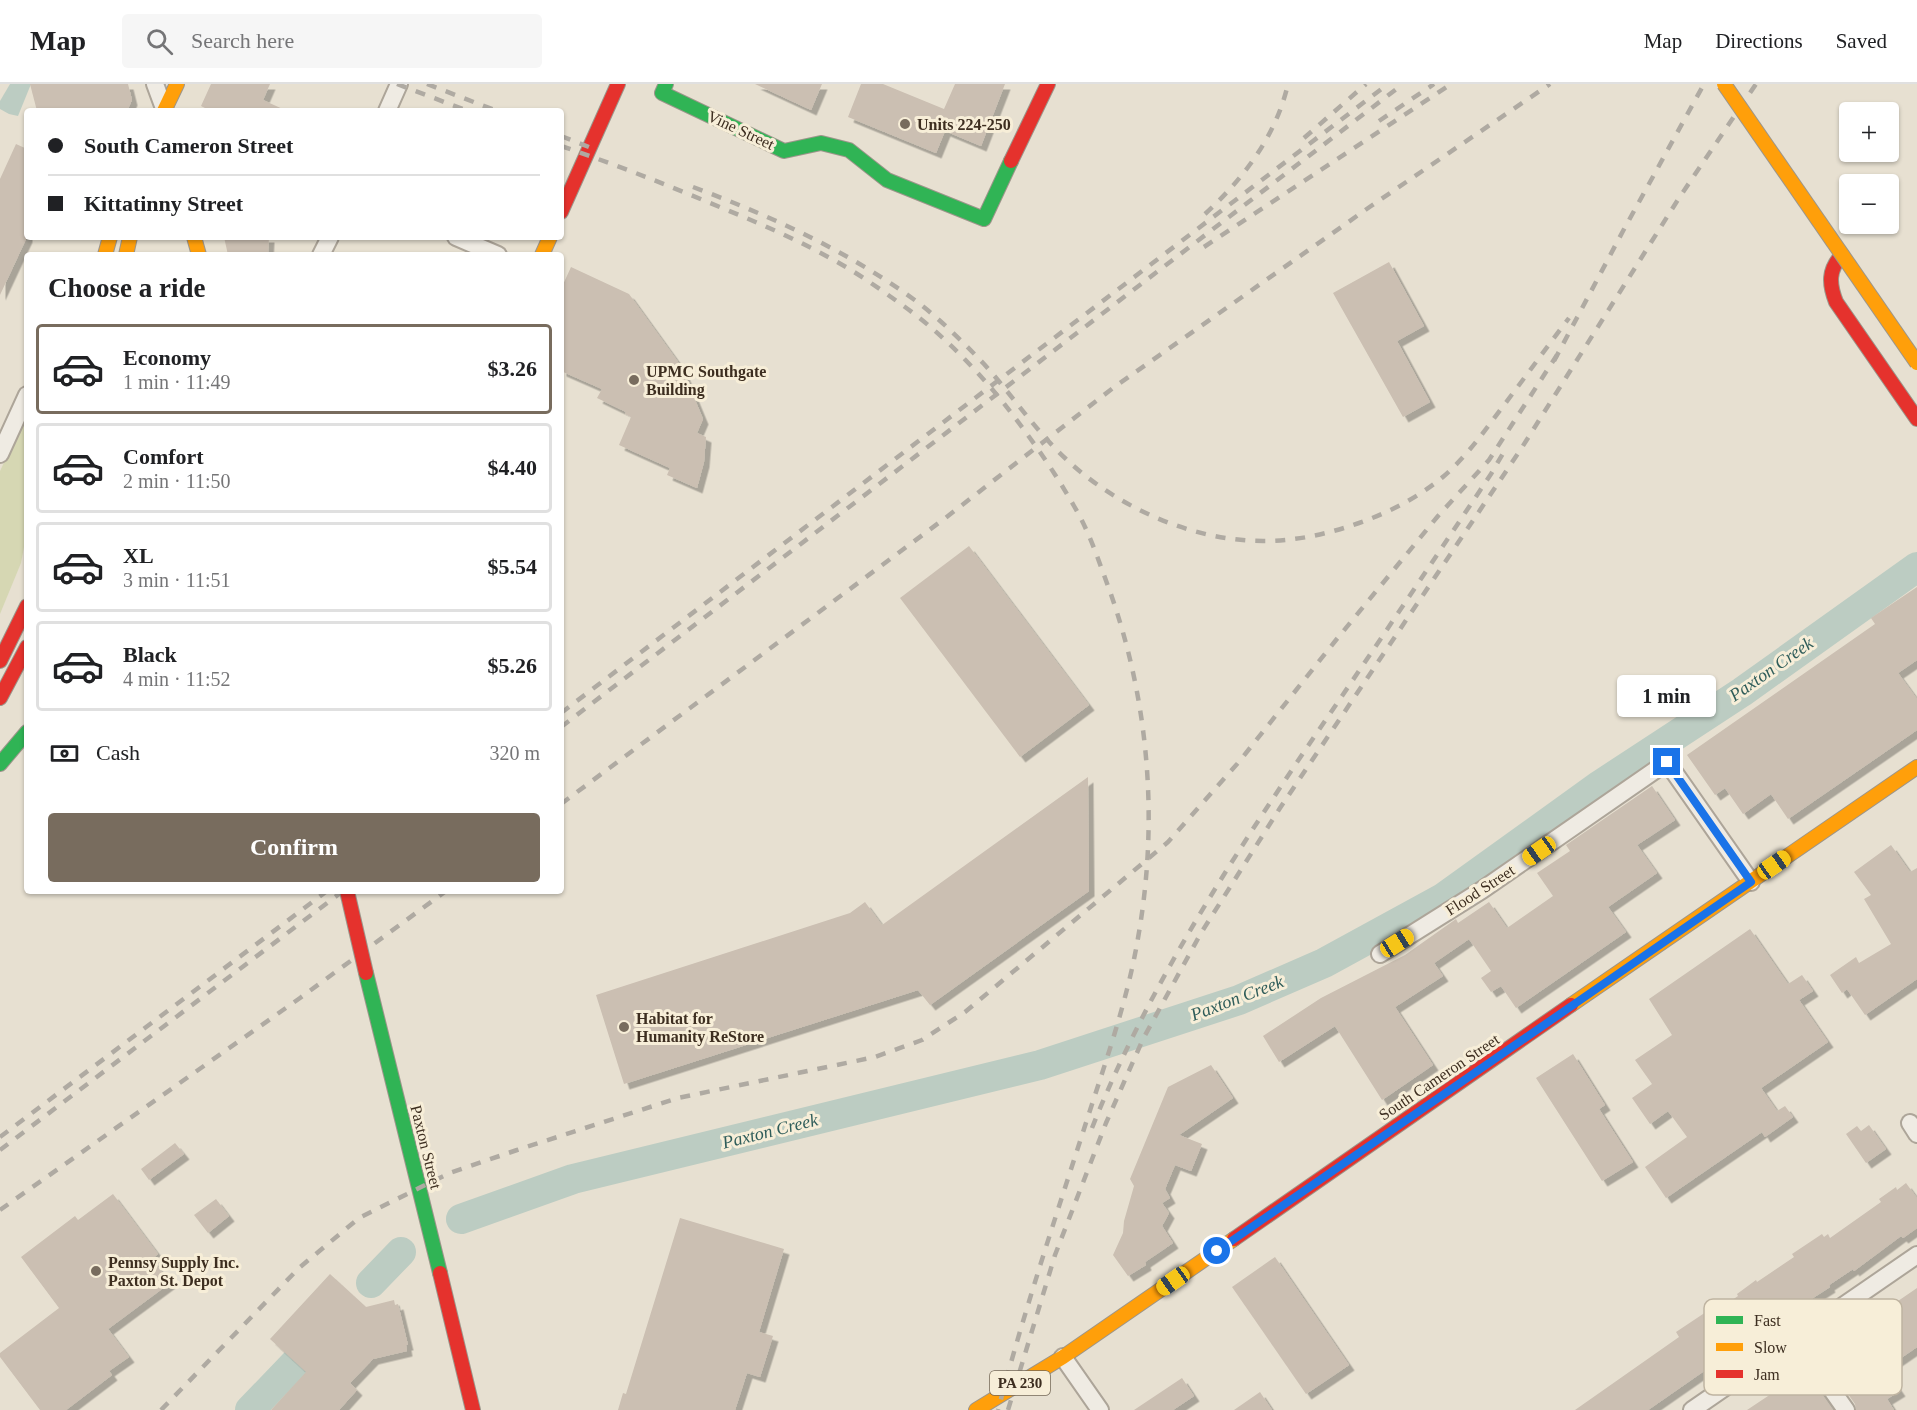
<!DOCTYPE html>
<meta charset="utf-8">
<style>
body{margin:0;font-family:"Times New Roman",serif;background:#f6f6f6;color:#202124;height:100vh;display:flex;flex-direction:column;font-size:22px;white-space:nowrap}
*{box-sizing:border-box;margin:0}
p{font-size:20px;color:#757577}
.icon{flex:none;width:33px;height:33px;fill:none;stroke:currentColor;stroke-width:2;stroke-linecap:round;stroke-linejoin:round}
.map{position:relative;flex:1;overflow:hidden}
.drawer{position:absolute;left:24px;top:168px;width:540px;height:642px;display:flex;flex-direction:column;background:#fff;border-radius:6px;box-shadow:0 2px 4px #0004}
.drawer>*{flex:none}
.guide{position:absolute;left:24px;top:24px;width:540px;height:132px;border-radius:6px;box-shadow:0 2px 4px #0004;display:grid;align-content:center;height:132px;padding:0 24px;background:#fff}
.tools{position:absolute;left:1839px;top:18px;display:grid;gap:12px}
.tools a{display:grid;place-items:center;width:60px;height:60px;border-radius:6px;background:#fff;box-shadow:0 2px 4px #0004;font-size:30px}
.end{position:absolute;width:27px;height:27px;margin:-14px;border:8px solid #1a73e8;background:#fff;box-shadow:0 0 0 3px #fff}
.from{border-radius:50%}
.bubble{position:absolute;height:42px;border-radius:6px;background:#fff;box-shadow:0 2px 4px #0004;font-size:20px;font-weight:600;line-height:42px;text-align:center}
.car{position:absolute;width:18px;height:36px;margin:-18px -9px;border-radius:8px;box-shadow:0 0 4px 2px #0007;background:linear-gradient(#f5c518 24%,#345 0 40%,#f5c518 0 76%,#345 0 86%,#f5c518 0)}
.guide b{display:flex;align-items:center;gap:21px;height:57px;font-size:22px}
.guide b+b{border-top:2px solid #e0e0e0}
.guide i{width:15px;height:15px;background:#202124}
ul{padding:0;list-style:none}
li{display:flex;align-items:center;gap:18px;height:90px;margin:0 12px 9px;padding:0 12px;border:3px solid #e0e0e0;border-radius:6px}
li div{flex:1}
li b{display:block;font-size:22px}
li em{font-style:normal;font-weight:600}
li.selected{border-color:#786c5e}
li>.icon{width:54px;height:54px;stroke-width:1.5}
h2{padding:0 24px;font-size:27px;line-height:72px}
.pay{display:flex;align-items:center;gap:15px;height:66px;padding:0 24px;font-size:22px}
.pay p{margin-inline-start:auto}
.primary-button{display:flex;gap:12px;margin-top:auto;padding:12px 24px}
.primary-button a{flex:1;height:69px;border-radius:6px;background:#786c5e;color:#fff;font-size:24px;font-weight:600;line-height:69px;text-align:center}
header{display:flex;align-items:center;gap:36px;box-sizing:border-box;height:84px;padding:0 30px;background:#fff;border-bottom:2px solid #e0e0e0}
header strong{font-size:28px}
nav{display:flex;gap:33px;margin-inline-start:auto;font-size:21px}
.search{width:420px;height:54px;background:#f6f6f6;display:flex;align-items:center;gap:15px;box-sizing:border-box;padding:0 21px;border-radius:6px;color:#757577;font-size:22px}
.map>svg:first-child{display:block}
.green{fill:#d6d7b3}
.water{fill:#bcccc2}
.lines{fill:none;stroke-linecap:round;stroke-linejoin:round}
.river{stroke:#bcccc2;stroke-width:30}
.building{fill:#cbbfb2;filter:url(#shadow)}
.street-casing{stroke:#ada599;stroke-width:20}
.fast-casing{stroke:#9c958a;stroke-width:16}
.slow-casing{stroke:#9c958a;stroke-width:16}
.jam-casing{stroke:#9c958a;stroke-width:16}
.street{stroke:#efebe3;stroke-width:16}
.fast{stroke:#30b455;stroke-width:14}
.slow{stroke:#ff9f0a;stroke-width:14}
.jam{stroke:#e5322d;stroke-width:14}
.rail{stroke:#afaaa2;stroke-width:4.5;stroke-dasharray:10 10;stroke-linecap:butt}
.slow-bridge-casing{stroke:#9c958a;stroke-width:16;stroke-linecap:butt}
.jam-bridge-casing{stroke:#9c958a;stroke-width:16;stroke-linecap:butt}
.slow-bridge{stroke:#ff9f0a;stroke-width:14}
.jam-bridge{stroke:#e5322d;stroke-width:14}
.route{stroke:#1a73e8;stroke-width:8}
.poi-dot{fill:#786c5e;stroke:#f7eed8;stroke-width:2}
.labels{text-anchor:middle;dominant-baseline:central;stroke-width:6;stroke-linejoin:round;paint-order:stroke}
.shield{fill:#f7eed8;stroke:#756857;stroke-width:1.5}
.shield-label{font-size:15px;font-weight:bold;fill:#3d2e20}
.poi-label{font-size:16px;font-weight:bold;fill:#3d2e20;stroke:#f7eed8;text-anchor:start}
.street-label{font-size:16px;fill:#3d2e20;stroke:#f7eed8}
.water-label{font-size:18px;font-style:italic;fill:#2f5d5a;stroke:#f7eed8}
.key{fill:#f7eed8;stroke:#bfb4a1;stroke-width:1.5}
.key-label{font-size:16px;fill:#3d2e20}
</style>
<header>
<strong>Map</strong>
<div class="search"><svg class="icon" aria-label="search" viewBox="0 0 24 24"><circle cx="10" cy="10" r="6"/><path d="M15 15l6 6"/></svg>Search here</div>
<nav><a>Map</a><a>Directions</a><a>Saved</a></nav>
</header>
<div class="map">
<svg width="1917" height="1326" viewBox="0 0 1917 1326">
<defs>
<filter id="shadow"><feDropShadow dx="5.5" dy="5.5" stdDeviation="0" flood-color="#0004"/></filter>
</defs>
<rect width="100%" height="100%" fill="#e7e0d1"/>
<polygon class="green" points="27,330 27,447 21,479 0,530 0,387"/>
<polygon class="water" points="10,0 31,0 18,32 9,30 0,25 0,17"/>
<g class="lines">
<g class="river">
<polyline points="461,1135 573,1095 1040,981 1239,916 1324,879 1443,814 1600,701 1742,608 1917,483"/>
<polyline points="371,1199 401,1168"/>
<polyline points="250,1326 323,1250"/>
</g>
</g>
<g class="building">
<polygon points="30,0 128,0 132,16 127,27 37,27"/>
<polygon points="211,0 270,0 263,16 287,27 211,27 201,22"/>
<polygon points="755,0 822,0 811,26"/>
<polygon points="861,0 883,0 944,25 955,0 1005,0 981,62 945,47 936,69 848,33"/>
<polygon points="16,60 27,65 27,153 0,211 0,95"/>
<polygon points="224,153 269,153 268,171 228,171"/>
<polygon points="1389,178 1424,242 1397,257 1430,318 1403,333 1333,209"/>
<polygon points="571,183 629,210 681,282 703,335 697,349 706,353 704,378 697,404 667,391 670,384 619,361 631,333 625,330 626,328 597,314 602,305 561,287 561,205"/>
<polygon points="969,462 1089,621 1020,673 900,514"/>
<polygon points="1917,503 1917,576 1898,589 1917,615 1917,646 1788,735 1771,710 1743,730 1725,704 1715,711 1687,671 1875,540 1871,534"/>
<polygon points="1088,693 1089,807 930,921 918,906 624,1000 596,911 850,829 865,818 882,841"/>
<polygon points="1652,702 1675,736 1637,761 1657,789 1608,823 1626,848 1516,924 1501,902 1491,908 1481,894 1491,887 1469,855 1434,879 1443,892 1395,923 1433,981 1382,1016 1335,942 1279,978 1263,952 1321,914 1405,871 1456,835 1458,839 1489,818 1507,844 1553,812 1537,789 1570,767 1566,761"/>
<polygon points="1891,761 1910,788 1917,784 1917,895 1865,931 1847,905 1842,909 1830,891 1856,873 1859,879 1891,860 1864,815 1871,811 1854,788"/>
<polygon points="1750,845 1788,900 1802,891 1813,907 1799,916 1828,958 1761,1004 1777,1027 1785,1022 1793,1033 1765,1053 1762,1048 1666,1114 1645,1083 1687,1053 1668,1027 1650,1040 1632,1014 1652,1000 1635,976 1672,951 1649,915"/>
<polygon points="1573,970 1605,1021 1599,1025 1633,1078 1602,1097 1536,994"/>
<polygon points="1211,981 1233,1014 1179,1051 1202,1060 1191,1087 1175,1081 1165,1105 1170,1114 1162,1119 1169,1129 1162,1142 1173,1159 1145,1178 1146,1181 1128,1192 1113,1171 1123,1149 1124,1137 1134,1102 1130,1095 1168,1003"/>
<polygon points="1869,1041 1886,1065 1866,1079 1846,1050 1857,1042 1861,1047"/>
<polygon points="175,1059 184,1070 149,1096 141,1085"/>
<polygon points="1906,1099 1917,1114 1917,1144 1903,1154 1901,1152 1854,1187 1853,1185 1829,1201 1830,1203 1782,1234 1783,1237 1766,1250 1763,1246 1648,1326 1575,1326 1679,1253 1676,1248 1709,1226 1712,1230 1738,1212 1737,1210 1756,1196 1757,1198 1794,1173 1792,1170 1822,1150 1824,1153 1828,1150 1830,1154 1881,1118 1879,1115 1896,1103 1897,1106"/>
<polygon points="113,1110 158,1170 152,1175 170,1199 108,1245 129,1273 109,1287 112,1291 66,1326 40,1326 0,1273 0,1269 59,1224 21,1173 75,1132 78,1136"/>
<polygon points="216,1115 229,1132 208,1149 194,1131"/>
<polygon points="680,1134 784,1165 759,1248 773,1252 760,1293 747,1289 735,1326 618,1326 623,1309 626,1310"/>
<polygon points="1275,1173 1349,1281 1306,1310 1232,1203"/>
<polygon points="330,1190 366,1223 394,1216 395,1221 398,1220 408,1261 406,1261 407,1267 373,1275 350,1299 357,1306 339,1326 271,1326 306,1288 270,1255"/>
<polygon points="1917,1204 1917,1263 1885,1285 1900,1307 1887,1315 1894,1326 1856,1326 1855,1320 1826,1279 1864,1253 1861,1248 1885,1232 1882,1228"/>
<polygon points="1805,1286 1833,1326 1747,1326 1768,1312"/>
<polygon points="1182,1294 1194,1312 1173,1326 1134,1326"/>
<polygon points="1260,1308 1272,1326 1234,1326"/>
</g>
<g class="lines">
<defs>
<g id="street">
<polyline points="155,0 165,27"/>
<polyline points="387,27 399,0"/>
<polyline points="456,153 498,171"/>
<polyline points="321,171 330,153"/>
<polyline points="0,370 27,311"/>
<polyline points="1380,870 1482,806 1667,678 1751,798"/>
<polyline points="1910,1039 1917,1050"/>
<polyline points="1795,1254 1846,1326"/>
<polyline points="1063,1273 1100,1326"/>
<polyline points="1692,1326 1917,1171"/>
</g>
<g id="fast">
<polyline points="666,0 662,9 784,67 821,59 849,66 887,96 984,135 1011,77"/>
<polyline points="0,680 27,648"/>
<polyline points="366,889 440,1189"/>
</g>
<g id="slow">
<polyline points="164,27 177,0"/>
<polyline points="194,153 199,171"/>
<polyline points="105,171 110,153"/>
<polyline points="126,171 130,153"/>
<polyline points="542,171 550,153"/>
<polyline points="1571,921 1917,683"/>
<polyline points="976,1326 1063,1273 1234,1155"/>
</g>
<g id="jam">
<polyline points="1011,77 1048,0"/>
<polyline points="561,128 618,0"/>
<path d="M1842,171C1828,186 1829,200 1836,218L1917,335"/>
<polyline points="0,577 27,522"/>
<polyline points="0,614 27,563"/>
<polyline points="1234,1155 1571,921"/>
<polyline points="440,1189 473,1326"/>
</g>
</defs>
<use href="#street" class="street-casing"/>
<use href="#fast" class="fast-casing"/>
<use href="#slow" class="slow-casing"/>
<use href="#jam" class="jam-casing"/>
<use href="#street" class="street"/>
<use href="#fast" class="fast"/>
<use href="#slow" class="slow"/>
<use href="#jam" class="jam"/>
<g class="rail">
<polyline points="397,0 468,27"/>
<polyline points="427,0 497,27"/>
<polyline points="1379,37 1434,0"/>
<polyline points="561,52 589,63"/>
<polyline points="1304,54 1366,0"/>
<path d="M561,62C611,79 660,98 710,119C754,137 797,155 839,179C862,192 884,208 905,223C941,249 974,283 1002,317C1028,350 1053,385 1074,422C1089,447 1098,475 1108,502C1149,615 1159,736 1138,854C1127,919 1104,982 1084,1045C1054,1138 1023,1231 998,1326"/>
<path d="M693,103C773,133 846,166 916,217C940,235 963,258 984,280C1012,311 1035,346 1066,375C1117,423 1192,457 1263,457C1296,457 1328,450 1359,439C1390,428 1419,413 1444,392C1468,371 1485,346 1504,321C1526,292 1547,263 1569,234"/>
<path d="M1205,130C1244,94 1276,52 1288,0"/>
<polyline points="1204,163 1451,0"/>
<polyline points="1554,277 1623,147 1704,0"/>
<polyline points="561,629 1388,0"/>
<polyline points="561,643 1403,0"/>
<polyline points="561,720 944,435 1113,304 1371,122 1550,0"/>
<path d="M1092,1044C1148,903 1231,776 1316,650C1375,564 1433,477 1491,390L1505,366"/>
<polyline points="0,1053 327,807"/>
<polyline points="0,1066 343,807"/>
<polyline points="0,1126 300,914 446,807"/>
<polyline points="161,1326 299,1184 359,1134 419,1104 450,1089 517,1066 678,1014 875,973 922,956 965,928 1168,758 1238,679 1336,556 1438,432 1489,376 1557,271"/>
<polyline points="1008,1326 1055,1171 1106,1039 1143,955 1201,849 1280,724 1521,365 1679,114 1756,0"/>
</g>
<defs>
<polyline id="slow-bridge" points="1724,0 1917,279"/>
<polyline id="jam-bridge" points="347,807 366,889"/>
</defs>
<use href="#slow-bridge" class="slow-bridge-casing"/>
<use href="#jam-bridge" class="jam-bridge-casing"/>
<use href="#slow-bridge" class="slow-bridge"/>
<use href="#jam-bridge" class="jam-bridge"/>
</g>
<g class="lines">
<polyline class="route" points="1217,1167 1751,798 1667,678"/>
</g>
<g class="poi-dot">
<circle cx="905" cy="40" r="6"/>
<circle cx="634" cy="296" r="6"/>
<circle cx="624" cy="943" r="6"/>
<circle cx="96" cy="1187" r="6"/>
</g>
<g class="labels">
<rect class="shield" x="990" y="1287" width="60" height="24" rx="4.5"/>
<g class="shield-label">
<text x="1020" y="1299">PA 230</text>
</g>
<g class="poi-label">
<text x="917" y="40">Units 224-250</text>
<text x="646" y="287">UPMC Southgate<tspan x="646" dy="18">Building</tspan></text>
<text x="636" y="934">Habitat for<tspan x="636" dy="18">Humanity ReStore</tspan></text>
<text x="108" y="1178">Pennsy Supply Inc.<tspan x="108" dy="18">Paxton St. Depot</tspan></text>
</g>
<g class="street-label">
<text transform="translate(741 46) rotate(25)">Vine Street</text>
<text transform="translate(1480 806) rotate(-33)">Flood Street</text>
<text transform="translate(1439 993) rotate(-34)">South Cameron Street</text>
<text transform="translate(426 1063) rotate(76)">Paxton Street</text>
</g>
<g class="water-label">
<text transform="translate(1771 585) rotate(-35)">Paxton Creek</text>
<text transform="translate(1237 914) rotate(-21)">Paxton Creek</text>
<text transform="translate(770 1047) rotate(-14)">Paxton Creek</text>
</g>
</g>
<rect x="1704" y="1215" width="198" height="96" rx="9" class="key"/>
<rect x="1716" y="1232" width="27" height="8" fill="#30b455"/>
<rect x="1716" y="1259" width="27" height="8" fill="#ff9f0a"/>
<rect x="1716" y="1286" width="27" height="8" fill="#e5322d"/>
<g class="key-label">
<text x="1754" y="1242">Fast</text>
<text x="1754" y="1269">Slow</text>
<text x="1754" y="1296">Jam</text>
</g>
</svg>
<div class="tools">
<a>+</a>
<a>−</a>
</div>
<i class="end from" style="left:1217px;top:1167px"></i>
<i class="end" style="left:1667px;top:678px"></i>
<div class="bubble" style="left:1617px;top:591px;width:99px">1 min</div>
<i class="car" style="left:1539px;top:767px;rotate:235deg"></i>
<i class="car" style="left:1774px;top:781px;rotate:55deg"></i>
<i class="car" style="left:1397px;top:859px;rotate:58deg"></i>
<i class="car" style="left:1173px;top:1197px;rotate:235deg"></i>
<div class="guide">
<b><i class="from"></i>South Cameron Street</b>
<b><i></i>Kittatinny Street</b>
</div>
<section class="drawer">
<h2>Choose a ride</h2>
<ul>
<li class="selected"><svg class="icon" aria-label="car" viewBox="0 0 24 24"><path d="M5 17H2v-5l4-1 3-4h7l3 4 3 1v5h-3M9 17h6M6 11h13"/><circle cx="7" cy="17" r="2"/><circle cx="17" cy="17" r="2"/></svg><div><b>Economy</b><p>1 min · 11:49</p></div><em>$3.26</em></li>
<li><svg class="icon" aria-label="car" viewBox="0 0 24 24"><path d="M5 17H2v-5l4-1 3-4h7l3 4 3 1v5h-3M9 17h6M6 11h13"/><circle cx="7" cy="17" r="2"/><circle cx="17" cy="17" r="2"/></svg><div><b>Comfort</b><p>2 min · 11:50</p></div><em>$4.40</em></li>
<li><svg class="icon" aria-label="car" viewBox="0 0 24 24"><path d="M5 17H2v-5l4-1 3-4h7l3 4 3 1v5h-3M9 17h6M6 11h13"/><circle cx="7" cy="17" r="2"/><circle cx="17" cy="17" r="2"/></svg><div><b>XL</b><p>3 min · 11:51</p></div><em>$5.54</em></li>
<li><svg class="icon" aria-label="car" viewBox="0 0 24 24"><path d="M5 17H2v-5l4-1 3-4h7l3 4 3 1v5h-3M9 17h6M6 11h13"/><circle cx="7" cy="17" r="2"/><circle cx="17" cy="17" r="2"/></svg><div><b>Black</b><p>4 min · 11:52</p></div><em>$5.26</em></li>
</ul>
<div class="pay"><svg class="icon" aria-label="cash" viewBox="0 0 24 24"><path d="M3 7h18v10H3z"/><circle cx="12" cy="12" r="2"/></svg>Cash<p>320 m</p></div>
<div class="primary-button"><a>Confirm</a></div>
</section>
</div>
